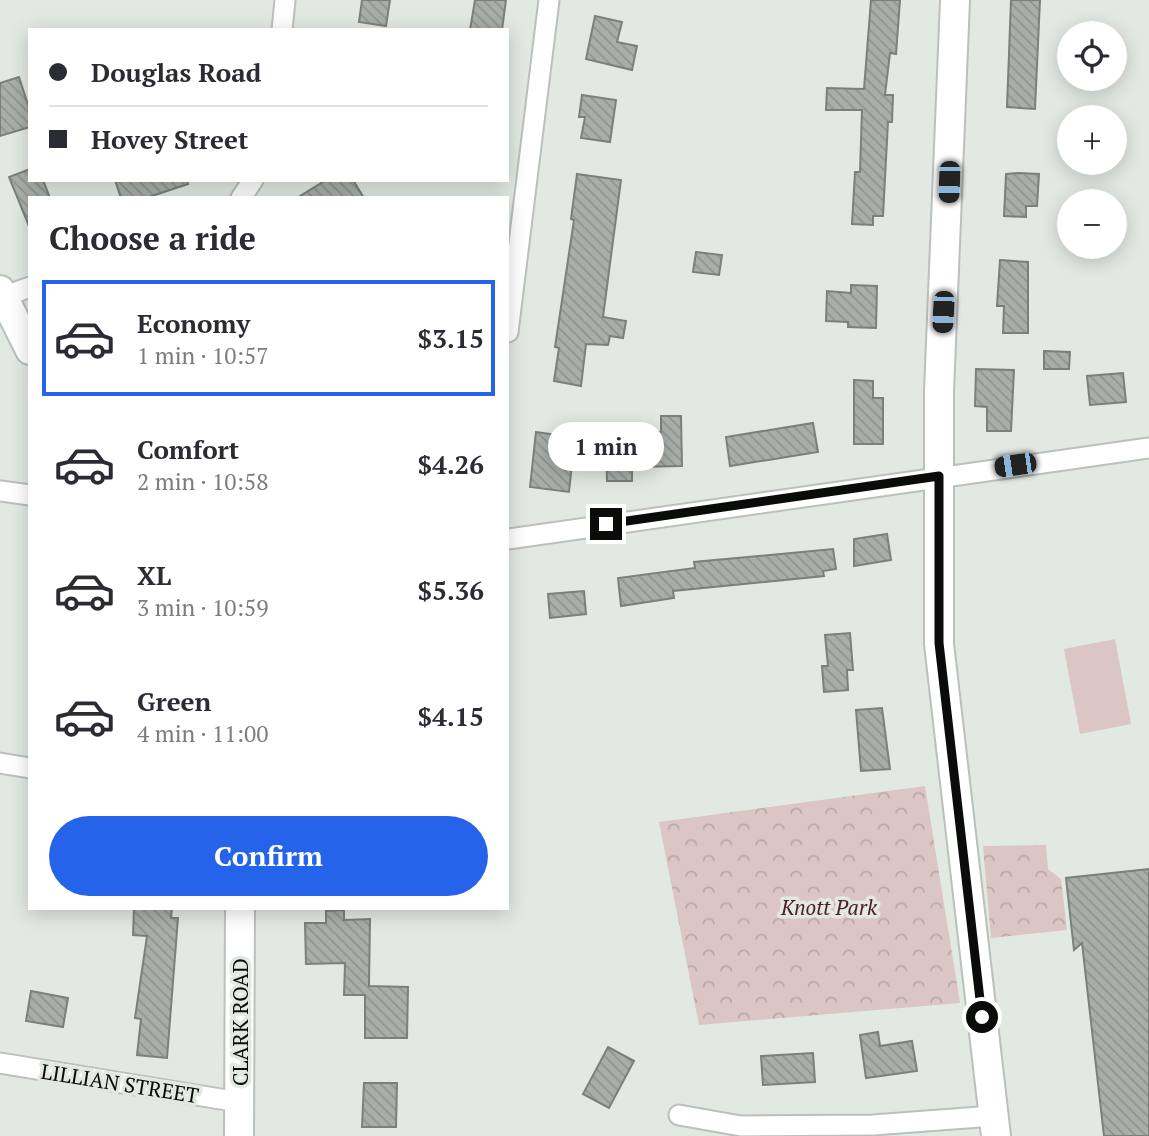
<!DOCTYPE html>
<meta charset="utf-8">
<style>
body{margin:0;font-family:"PT Serif",serif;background:#f2f2f3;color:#2b2b33;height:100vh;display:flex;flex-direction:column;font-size:26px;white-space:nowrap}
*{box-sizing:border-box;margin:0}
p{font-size:23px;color:#7c7c81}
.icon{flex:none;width:38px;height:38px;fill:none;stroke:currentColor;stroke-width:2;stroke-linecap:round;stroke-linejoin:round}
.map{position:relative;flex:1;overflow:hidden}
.panel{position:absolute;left:28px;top:196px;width:481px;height:714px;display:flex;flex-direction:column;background:#fff;border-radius:0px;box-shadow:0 4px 18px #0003}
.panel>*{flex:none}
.hud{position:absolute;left:28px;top:28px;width:481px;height:154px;border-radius:0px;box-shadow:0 4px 18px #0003;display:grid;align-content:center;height:154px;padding:0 21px;background:#fff}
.tools{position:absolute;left:1057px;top:21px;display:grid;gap:14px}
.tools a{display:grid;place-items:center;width:70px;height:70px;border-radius:50%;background:#fff;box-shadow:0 4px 18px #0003;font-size:35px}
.end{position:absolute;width:32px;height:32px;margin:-16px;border:9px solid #0a0c0a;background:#fff;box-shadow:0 0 0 4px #fff}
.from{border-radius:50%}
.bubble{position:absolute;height:49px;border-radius:24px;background:#fff;box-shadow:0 4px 18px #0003;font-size:23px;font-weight:800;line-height:49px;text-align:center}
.car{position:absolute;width:21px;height:42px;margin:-21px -10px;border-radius:9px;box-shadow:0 0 5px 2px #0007;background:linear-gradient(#222 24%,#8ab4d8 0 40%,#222 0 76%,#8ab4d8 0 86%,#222 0)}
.hud b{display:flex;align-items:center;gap:24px;height:66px;font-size:26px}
.hud b+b{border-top:2px solid #e1e1e2}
.hud i{width:18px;height:18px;background:#2b2b33}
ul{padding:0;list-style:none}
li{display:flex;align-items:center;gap:21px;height:116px;margin:0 14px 10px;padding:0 7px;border:4px solid transparent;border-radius:0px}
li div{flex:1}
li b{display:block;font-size:26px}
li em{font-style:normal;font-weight:800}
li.current{border-color:#2563eb}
li>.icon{width:63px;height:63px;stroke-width:1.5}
h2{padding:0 21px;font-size:32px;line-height:84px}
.action{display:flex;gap:14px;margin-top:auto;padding:14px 21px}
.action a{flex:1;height:80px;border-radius:42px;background:#2563eb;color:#fff;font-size:28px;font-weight:800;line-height:80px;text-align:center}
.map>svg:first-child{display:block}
.park{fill:url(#park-crowns)}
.pitch{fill:#dbc5c5}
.building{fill:url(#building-back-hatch);stroke:#7a807b;stroke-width:2}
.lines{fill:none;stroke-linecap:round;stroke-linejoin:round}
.street-casing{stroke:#bac1bb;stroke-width:23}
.secondary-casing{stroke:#bac1bb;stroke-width:32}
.street{stroke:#fff;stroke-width:19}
.secondary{stroke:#fff;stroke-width:28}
.route{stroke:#0a0c0a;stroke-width:9}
.labels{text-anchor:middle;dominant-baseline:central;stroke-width:7;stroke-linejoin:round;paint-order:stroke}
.park-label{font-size:21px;font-style:italic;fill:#4f2022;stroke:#e2e9e3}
.street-label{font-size:21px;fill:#0a0c0a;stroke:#e2e9e3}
</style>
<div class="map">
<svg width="1149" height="1136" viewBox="0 0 1149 1136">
<defs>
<pattern id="park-crowns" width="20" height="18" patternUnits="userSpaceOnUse" patternTransform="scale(1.75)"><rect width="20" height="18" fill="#dbc5c5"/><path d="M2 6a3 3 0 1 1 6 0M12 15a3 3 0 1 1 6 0" fill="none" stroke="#bba8a8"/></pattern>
<pattern id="building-back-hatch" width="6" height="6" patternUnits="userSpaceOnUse" patternTransform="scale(1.75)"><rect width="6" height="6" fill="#a8aea9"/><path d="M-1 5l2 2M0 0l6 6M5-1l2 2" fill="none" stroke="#8f9490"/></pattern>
</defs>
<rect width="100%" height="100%" fill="#e2e9e3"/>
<g class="park">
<polygon points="925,786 960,1003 699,1025 659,822"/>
<polygon points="1046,845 1048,869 1061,879 1067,930 991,938 983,846"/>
</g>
<polygon class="pitch" points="1115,639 1131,724 1080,734 1064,649"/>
<g class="building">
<polygon points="362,0 390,0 386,26 359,22"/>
<polygon points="475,0 506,0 502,30 470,30"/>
<polygon points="871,0 900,0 896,54 890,53 885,95 893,95 892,122 888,122 883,216 873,216 873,225 852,224 855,172 860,172 862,110 826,110 827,88 864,89"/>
<polygon points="1011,0 1040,0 1035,109 1007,107"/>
<polygon points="595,16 622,22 617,42 637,46 632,70 586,59"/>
<polygon points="19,77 30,111 30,127 0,136 0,83"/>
<polygon points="582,95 616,100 610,142 581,138 585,117 579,117"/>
<polygon points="30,169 30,180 43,180 50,198 30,198 29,226 9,177"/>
<polygon points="1019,173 1039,174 1037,206 1026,206 1026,217 1004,216 1006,174"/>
<polygon points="577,174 621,180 603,317 626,321 623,338 610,336 608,345 586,344 581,386 554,381 559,348 555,347 574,220 571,219"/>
<polygon points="115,180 187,180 188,184 146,198 121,198"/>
<polygon points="326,180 353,180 364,198 297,198"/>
<polygon points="696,252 722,255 719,275 693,272"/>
<polygon points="1000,260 1028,262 1028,333 1003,333 1004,306 997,306"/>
<polygon points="851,285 877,286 876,328 848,327 848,322 826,321 827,291 851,293"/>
<polygon points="1044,351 1070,352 1069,369 1044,369"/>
<polygon points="976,369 1014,370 1011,431 987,431 987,407 975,406"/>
<polygon points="1123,373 1126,402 1090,405 1087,376"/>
<polygon points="854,380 873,381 873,398 883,398 883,444 854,444"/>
<polygon points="661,416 681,416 682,466 632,467 632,481 607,481 606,433 661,432"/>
<polygon points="813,423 818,452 730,466 726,437"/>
<polygon points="536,432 565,436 562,463 572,464 569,492 530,487"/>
<polygon points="887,534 891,560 854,566 854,539"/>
<polygon points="833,549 836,569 823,571 824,576 673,591 674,598 621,606 618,578 695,568 694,562"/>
<polygon points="584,591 586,614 550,618 548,594"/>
<polygon points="850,633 853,670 847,670 848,690 824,692 822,666 828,666 825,635"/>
<polygon points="882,708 890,769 861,771 856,710"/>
<polygon points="1149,869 1149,1136 1104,1136 1082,943 1074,950 1066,878"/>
<polygon points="134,908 172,908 171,918 178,918 167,1058 137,1055 141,1019 135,1018 147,936 133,935"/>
<polygon points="344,910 344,920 370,919 369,986 408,987 407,1038 365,1038 365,995 344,995 345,963 306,964 305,923 326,923 326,911"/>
<polygon points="31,991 68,998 63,1027 26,1021"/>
<polygon points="878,1032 880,1046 912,1041 917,1071 866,1078 860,1035"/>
<polygon points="608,1047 634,1061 609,1108 583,1094"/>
<polygon points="813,1053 815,1082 763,1085 761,1056"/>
<polygon points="364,1083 397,1083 396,1127 362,1127"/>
</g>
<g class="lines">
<defs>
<g id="street">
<polyline points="282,30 285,0"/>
<polyline points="241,198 253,180"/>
<polyline points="3,297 30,287"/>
<polyline points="508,332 549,0"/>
<polyline points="0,491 30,495"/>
<polyline points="508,539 1149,448"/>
<polyline points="0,763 30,768"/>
<polyline points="0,1063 239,1102"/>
<polyline points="679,1115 741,1126 873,1125 993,1116"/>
</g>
<g id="secondary">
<polyline points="955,0 939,391 939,644 996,1136"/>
<polyline points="0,290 30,350"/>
<polyline points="239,1136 240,908"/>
</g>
</defs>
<use href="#street" class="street-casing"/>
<use href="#secondary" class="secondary-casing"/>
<use href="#street" class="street"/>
<use href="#secondary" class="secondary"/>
</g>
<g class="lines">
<polyline class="route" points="606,524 939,476 939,643 982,1017"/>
</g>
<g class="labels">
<g class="park-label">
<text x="829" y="907">Knott Park</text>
</g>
<g class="street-label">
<text transform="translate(240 1022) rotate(-90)">CLARK ROAD</text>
<text transform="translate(120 1083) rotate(9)">LILLIAN STREET</text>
</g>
</g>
</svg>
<div class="tools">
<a><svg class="icon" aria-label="locate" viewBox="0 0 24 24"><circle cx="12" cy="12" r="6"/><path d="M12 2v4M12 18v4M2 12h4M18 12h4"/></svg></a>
<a>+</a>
<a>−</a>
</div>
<i class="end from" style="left:982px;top:1017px"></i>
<i class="end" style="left:606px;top:524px"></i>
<div class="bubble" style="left:548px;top:422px;width:116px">1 min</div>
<i class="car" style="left:949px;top:182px;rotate:182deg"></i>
<i class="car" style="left:943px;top:312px;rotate:183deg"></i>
<i class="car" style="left:1015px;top:465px;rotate:262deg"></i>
<div class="hud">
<b><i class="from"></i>Douglas Road</b>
<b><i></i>Hovey Street</b>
</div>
<section class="panel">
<h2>Choose a ride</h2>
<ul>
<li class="current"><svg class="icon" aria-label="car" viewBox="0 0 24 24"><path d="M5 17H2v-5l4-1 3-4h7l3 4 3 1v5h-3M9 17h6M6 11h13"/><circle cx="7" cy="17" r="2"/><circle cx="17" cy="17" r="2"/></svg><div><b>Economy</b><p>1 min · 10:57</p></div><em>$3.15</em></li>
<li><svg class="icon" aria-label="car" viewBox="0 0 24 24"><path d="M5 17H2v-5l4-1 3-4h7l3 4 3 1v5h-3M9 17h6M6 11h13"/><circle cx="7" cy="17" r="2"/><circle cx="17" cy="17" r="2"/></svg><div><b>Comfort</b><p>2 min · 10:58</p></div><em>$4.26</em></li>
<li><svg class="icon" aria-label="car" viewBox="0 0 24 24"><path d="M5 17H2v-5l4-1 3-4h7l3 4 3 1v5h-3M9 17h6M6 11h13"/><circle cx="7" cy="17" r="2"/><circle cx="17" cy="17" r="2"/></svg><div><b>XL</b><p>3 min · 10:59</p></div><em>$5.36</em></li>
<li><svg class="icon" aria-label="car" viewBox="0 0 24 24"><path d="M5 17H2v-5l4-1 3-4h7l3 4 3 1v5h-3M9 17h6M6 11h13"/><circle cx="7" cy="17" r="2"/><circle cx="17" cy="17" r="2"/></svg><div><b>Green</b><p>4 min · 11:00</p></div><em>$4.15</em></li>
</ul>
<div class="action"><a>Confirm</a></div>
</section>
</div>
